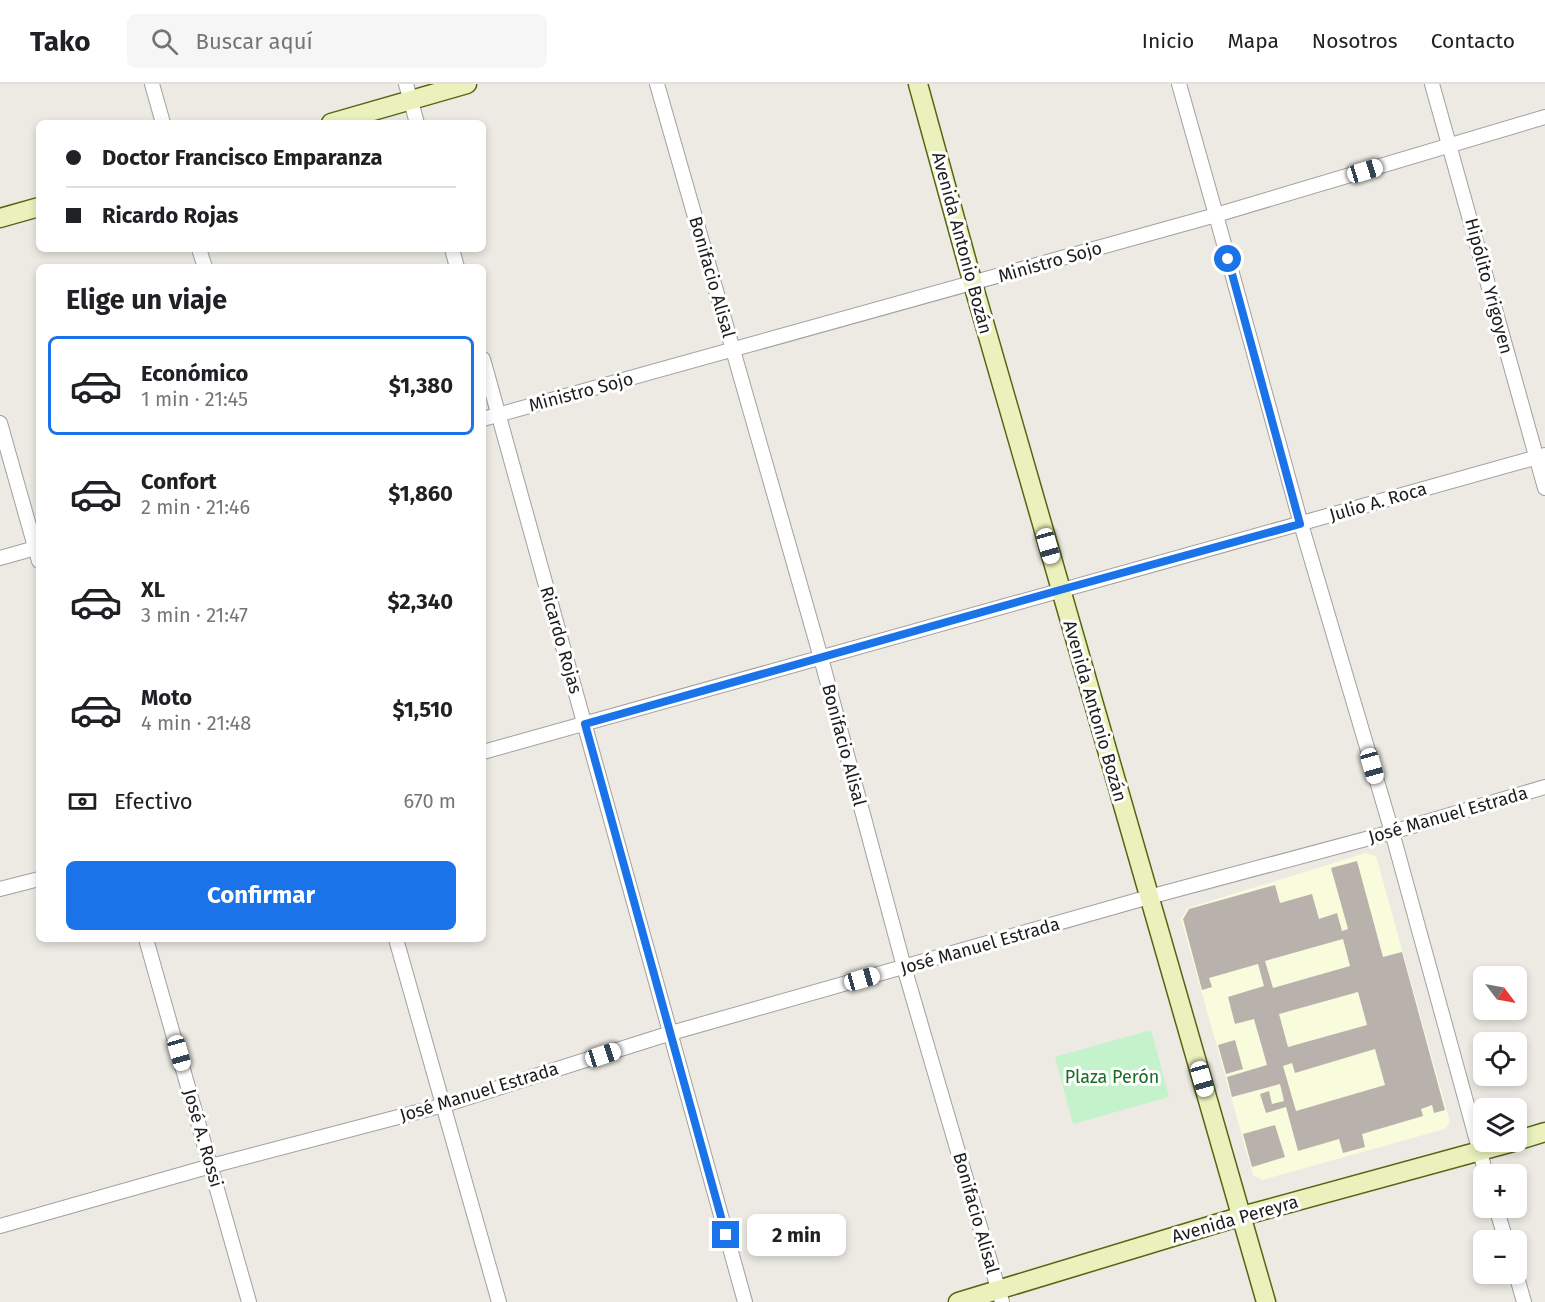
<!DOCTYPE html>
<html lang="es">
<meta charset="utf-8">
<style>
body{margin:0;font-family:"Fira Sans",sans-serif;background:#f6f6f6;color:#202124;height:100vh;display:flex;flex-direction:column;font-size:22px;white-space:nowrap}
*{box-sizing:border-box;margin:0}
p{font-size:20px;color:#757577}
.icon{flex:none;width:33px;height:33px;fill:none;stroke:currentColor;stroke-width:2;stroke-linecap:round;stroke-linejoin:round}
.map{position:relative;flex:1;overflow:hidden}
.drawer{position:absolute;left:36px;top:180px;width:450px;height:678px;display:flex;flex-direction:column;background:#fff;border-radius:9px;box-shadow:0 3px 9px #0003}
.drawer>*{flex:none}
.banner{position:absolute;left:36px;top:36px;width:450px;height:132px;border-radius:9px;box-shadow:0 3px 9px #0003;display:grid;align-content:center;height:132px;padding:0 30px;background:#fff}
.needle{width:39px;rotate:122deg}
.fabs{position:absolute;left:1473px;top:882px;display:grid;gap:12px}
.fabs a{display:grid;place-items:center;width:54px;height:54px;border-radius:9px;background:#fff;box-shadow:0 3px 9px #0003;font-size:30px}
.end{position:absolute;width:27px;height:27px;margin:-14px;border:8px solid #1a73e8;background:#fff;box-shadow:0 0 0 3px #fff}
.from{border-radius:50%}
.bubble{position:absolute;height:42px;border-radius:9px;background:#fff;box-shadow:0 3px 9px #0003;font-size:20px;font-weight:700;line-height:42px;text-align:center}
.car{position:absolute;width:18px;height:36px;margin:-18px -9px;border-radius:8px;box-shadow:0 0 4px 2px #0007;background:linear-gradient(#fff 24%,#345 0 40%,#fff 0 76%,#345 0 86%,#fff 0)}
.banner b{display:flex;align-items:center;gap:21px;height:57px;font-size:22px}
.banner b+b{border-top:2px solid #e0e0e0}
.banner i{width:15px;height:15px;background:#202124}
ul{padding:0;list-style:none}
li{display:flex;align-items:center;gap:18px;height:99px;margin:0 12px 9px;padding:0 18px;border:3px solid transparent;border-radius:9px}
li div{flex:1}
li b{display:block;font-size:22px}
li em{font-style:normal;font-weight:700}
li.on{border-color:#1a73e8}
li>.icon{width:54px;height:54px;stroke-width:1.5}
h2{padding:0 30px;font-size:27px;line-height:72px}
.pay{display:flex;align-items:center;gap:15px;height:66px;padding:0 30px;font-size:22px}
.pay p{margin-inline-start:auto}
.button{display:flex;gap:12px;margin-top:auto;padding:12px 30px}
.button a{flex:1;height:69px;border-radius:9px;background:#1a73e8;color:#fff;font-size:24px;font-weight:700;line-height:69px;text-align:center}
header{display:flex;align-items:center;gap:36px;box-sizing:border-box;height:84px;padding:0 30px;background:#fff;border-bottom:2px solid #e0e0e0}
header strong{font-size:28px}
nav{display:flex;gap:33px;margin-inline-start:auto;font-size:21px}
.search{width:420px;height:54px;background:#f6f6f6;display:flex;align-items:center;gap:15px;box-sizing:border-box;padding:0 21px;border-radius:9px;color:#757577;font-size:22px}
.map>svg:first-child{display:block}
.education{fill:#f9fbdd}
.park{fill:#c4f2ca}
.building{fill:#b9b2ac;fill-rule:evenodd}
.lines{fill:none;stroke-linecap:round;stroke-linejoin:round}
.street-casing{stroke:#a0a0a0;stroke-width:16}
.secondary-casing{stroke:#576511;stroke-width:21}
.street{stroke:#fff;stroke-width:14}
.secondary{stroke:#ebf1bc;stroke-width:18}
.route{stroke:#1a73e8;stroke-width:8}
.labels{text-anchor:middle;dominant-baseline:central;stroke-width:6;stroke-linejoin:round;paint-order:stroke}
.street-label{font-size:18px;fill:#1c1c1c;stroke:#fff}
.park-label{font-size:18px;fill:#186c24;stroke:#fff}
</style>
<header>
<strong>Tako</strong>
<div class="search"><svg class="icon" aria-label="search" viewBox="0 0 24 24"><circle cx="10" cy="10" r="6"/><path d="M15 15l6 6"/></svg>Buscar aquí</div>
<nav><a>Inicio</a><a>Mapa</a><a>Nosotros</a><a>Contacto</a></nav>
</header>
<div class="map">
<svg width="1545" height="1218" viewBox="0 0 1545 1218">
<rect width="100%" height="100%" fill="#eceae3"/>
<polygon class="education" points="1366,769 1376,772 1450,1038 1445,1045 1262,1096 1253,1091 1181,835 1188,824"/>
<polygon class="park" points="1151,946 1169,1013 1073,1040 1055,973"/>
<g class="building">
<path d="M1357,777L1383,873L1402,868L1445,1026L1434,1029L1432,1021L1421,1025L1423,1032L1362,1050L1365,1063L1343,1069L1339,1055L1298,1067L1286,1023L1266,1029L1260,1010L1269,1007L1272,1020L1284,1017L1280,1000L1232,1013L1227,993L1267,981L1254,935L1235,940L1228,913L1264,902L1258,880L1209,894L1212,903L1202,906L1183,835L1189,825L1275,801L1280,819L1312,810L1319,835L1337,829L1342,847L1348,845L1331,784ZM1343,855L1350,882L1273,904L1265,877ZM1358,908L1367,941L1288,963L1279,930ZM1375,965L1385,1001L1296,1027L1283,982L1292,979L1295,989Z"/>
<polygon points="1235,956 1243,985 1226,990 1218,961"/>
<polygon points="1275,1041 1285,1073 1252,1083 1243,1050"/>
</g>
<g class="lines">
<defs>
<g id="street">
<polyline points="152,0 163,39"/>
<polyline points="406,0 417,39"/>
<polyline points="657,0 821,574 904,883 1002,1218"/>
<polyline points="1179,0 1216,131 1301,440 1392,748 1486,1090"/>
<polyline points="1432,0 1545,404"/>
<polyline points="199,165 205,183"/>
<polyline points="452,165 457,183"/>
<polyline points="483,275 745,1218"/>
<polyline points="483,335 1216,131 1545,33"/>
<polyline points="0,339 39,477"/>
<polyline points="0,474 39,463"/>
<polyline points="483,668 1545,371"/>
<polyline points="0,805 39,795"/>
<polyline points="146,855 249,1218"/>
<polyline points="396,855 499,1218"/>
<polyline points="1496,1124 1506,1156"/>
<polyline points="0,1142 211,1082 444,1021 671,949 1149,813 1392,748 1545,703"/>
<polyline points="1516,1190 1524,1218"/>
</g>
<g id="secondary">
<polyline points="918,0 973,200 1266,1218"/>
<polyline points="331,39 467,0"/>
<polyline points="0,134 39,123"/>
<polyline points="1516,1057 1545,1048"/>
<polyline points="958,1218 1242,1132 1513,1058"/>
</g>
</defs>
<use href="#street" class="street-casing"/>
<use href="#secondary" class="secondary-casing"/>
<use href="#street" class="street"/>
<use href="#secondary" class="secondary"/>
</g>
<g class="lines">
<polyline class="route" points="726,1151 585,640 1060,506 1300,440 1228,175"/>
</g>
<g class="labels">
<g class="street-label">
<text transform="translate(962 159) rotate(75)">Avenida Antonio Bozán</text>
<text transform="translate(1050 178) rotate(-16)">Ministro Sojo</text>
<text transform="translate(712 193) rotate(74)">Bonifacio Alisal</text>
<text transform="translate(1489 202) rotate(75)">Hipólito Yrigoyen</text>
<text transform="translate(581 308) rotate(-15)">Ministro Sojo</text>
<text transform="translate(1378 418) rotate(-16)">Julio A. Roca</text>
<text transform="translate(561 556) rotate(74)">Ricardo Rojas</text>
<text transform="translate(1095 627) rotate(74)">Avenida Antonio Bozán</text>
<text transform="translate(844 661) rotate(75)">Bonifacio Alisal</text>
<text transform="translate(1448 731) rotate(-16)">José Manuel Estrada</text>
<text transform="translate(980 862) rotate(-16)">José Manuel Estrada</text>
<text transform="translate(479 1008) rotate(-17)">José Manuel Estrada</text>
<text transform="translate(203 1054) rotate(74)">José A. Rossi</text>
<text transform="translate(976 1129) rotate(74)">Bonifacio Alisal</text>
<text transform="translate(1235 1135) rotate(-16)">Avenida Pereyra</text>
</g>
<g class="park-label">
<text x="1112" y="993">Plaza Perón</text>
</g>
</g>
</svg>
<div class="fabs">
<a><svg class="needle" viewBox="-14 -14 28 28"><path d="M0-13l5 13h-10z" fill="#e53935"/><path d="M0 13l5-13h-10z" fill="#757577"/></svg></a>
<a><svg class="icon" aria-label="locate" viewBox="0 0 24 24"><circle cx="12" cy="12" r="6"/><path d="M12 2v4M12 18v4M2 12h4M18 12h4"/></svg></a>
<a><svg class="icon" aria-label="layers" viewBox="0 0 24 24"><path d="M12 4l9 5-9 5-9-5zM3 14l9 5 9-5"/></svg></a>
<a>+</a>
<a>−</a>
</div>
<i class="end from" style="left:1228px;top:175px"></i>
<i class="end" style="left:726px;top:1151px"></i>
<div class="bubble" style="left:747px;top:1130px;width:99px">2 min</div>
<i class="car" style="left:1365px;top:87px;rotate:73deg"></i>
<i class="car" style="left:1048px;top:462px;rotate:164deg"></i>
<i class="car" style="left:1372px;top:682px;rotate:164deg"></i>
<i class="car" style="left:862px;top:895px;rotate:74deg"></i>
<i class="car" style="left:179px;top:969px;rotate:164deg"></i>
<i class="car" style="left:603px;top:971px;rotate:72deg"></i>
<i class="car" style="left:1202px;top:995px;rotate:164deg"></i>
<div class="banner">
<b><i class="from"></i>Doctor Francisco Emparanza</b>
<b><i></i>Ricardo Rojas</b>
</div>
<section class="drawer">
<h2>Elige un viaje</h2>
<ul>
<li class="on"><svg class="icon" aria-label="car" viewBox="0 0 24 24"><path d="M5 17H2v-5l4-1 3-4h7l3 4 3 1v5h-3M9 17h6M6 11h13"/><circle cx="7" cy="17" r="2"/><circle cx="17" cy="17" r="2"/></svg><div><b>Económico</b><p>1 min · 21:45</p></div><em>$1,380</em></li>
<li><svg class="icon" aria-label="car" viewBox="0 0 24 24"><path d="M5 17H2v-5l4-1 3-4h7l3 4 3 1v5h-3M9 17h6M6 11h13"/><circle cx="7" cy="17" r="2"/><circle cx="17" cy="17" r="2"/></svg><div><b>Confort</b><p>2 min · 21:46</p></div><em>$1,860</em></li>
<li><svg class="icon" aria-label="car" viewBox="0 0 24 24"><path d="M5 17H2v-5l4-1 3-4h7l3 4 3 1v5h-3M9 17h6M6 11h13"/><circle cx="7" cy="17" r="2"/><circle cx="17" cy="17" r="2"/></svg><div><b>XL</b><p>3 min · 21:47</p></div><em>$2,340</em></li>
<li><svg class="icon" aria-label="car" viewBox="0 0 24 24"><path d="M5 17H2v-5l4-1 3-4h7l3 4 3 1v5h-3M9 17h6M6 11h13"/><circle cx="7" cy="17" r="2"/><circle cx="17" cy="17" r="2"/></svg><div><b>Moto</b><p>4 min · 21:48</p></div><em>$1,510</em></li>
</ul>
<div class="pay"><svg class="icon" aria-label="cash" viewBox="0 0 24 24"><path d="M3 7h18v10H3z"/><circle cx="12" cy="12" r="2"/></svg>Efectivo<p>670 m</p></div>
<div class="button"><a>Confirmar</a></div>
</section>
</div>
